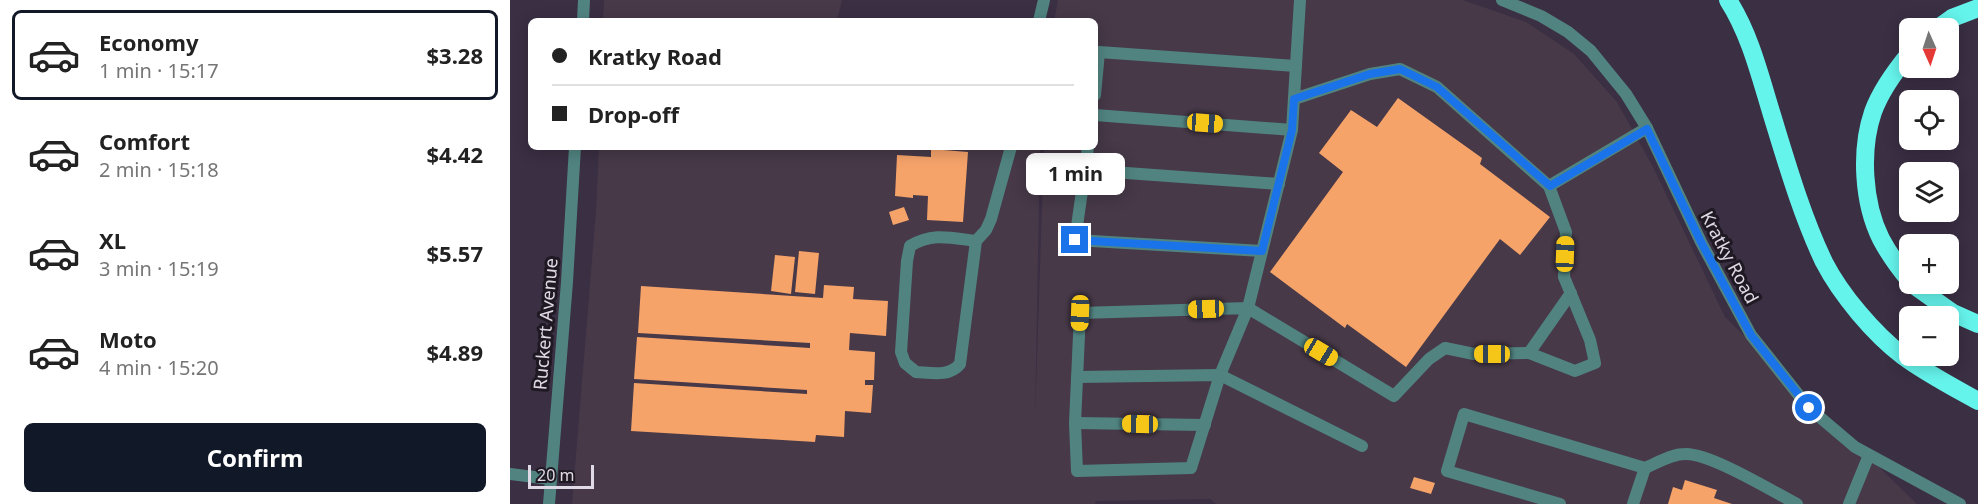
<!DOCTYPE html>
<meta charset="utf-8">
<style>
body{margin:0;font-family:"Noto Sans",sans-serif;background:#f6f6f6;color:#222;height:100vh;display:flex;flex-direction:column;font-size:22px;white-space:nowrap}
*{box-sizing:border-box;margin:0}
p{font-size:20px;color:#767676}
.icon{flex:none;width:33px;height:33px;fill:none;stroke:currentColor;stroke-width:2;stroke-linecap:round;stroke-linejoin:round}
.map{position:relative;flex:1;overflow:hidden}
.side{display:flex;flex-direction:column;background:#fff;width:510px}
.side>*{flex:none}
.top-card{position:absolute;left:18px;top:18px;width:570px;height:132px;border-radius:9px;box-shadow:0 3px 15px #0003;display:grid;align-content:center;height:132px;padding:0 24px;background:#fff}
.needle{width:39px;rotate:177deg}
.tools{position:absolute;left:1389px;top:18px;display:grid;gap:12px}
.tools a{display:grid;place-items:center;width:60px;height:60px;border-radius:9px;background:#fff;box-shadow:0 3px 15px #0003;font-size:30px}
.scale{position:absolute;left:18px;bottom:15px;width:66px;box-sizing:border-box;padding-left:6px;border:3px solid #e0d9e6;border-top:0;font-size:16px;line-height:21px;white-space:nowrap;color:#e0d9e6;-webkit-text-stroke:4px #1e1922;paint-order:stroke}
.end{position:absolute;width:27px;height:27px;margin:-14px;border:8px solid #1a73e8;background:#fff;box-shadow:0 0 0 3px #fff}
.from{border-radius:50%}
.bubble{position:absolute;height:42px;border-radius:9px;background:#fff;box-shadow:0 3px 15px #0003;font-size:20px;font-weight:700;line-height:42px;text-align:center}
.car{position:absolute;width:18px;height:36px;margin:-18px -9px;border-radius:8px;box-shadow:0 0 4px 2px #0007;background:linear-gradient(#f5c518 24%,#345 0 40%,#f5c518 0 76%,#345 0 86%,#f5c518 0)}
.top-card b{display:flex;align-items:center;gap:21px;height:57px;font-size:22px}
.top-card b+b{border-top:2px solid #e0e0e0}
.top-card i{width:15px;height:15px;background:#222}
ul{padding:10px 0 0;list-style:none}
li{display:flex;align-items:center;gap:18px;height:90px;margin:0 12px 9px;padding:0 12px;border:3px solid transparent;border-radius:9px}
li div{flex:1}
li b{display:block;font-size:22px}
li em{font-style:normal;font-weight:700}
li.current{border-color:#111827}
li>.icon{width:54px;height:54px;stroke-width:1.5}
.action{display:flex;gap:12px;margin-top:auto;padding:12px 24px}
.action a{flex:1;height:69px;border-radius:9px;background:#111827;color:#fff;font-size:24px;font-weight:700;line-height:69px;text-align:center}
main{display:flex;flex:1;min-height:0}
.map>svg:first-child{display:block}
.commercial{fill:#473948}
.building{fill:#f6a36a}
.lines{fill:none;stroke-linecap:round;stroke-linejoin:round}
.lane{stroke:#518481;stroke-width:12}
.street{stroke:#518481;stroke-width:12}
.highway{stroke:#65f4ec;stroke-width:18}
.route{stroke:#1a73e8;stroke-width:8}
.labels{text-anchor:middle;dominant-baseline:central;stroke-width:6;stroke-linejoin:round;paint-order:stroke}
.street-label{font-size:18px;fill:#e0d9e6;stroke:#1e1922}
</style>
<main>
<section class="side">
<ul>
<li class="current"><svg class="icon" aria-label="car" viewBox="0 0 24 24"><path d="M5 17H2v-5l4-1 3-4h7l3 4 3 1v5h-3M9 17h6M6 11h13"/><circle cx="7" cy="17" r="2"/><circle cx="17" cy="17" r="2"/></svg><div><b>Economy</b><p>1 min · 15:17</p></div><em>$3.28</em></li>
<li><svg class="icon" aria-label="car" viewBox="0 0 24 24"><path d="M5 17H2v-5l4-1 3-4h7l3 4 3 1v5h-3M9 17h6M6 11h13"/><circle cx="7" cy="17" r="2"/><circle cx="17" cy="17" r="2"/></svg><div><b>Comfort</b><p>2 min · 15:18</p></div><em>$4.42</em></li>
<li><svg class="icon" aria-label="car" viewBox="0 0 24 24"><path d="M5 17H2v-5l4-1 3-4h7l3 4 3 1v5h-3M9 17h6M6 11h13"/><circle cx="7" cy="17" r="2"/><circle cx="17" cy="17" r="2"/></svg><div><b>XL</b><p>3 min · 15:19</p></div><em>$5.57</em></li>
<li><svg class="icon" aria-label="car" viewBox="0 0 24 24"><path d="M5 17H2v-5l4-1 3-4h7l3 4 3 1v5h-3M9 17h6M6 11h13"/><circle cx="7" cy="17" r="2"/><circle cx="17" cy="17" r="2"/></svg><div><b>Moto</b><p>4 min · 15:20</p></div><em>$4.89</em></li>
</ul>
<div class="action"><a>Confirm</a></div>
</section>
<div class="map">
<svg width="1468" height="504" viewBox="0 0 1468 504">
<rect width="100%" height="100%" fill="#3a2f43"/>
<g class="commercial">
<polygon points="94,0 332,0 327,21 93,21"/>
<polygon points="548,0 953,0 1016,22 1064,54 1107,102 1143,167 1215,317 1407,504 706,504 700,499 586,501 585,504 62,504 86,211 89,147 530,147 525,421 534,147 585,147 585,21 544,21"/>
</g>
<g class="building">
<polygon points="888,98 972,158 970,164 1040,217 1010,255 990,239 896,367 837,324 835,328 760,272 833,172 809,153 841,110 867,127"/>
<polygon points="421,149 458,152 453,222 417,220 418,196 403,195 403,198 385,196 387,155 421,157"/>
<polygon points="394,207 399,220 383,225 379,212"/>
<polygon points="289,251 309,253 305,294 285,292"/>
<polygon points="265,255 285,257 281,294 261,291"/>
<polygon points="314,285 344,287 343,299 378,301 376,336 340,333 339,350 365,352 364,380 355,380 355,385 363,385 361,413 335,411 334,437 306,435 305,442 121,431 124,383 297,394 297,390 124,379 127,337 300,348 300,343 128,333 131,286 313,298"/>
<polygon points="904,477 925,483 921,494 900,488"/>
<polygon points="1175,480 1207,490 1204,498 1222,504 1158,504 1163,487 1172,490"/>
</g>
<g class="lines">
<g class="lane">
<polyline points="529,21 534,0"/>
<polyline points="585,95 589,52 786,66"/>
<polyline points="784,99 860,74 890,69 927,87 1039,186 1056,232 1054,277 1080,340 1085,363 1065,371 1019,353 964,354 935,348 919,359 884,396 738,308 570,313 565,423 567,471 681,468 710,375 738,308 782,130 790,0"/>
<polyline points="585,115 782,130"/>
<polyline points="575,170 578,147"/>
<polyline points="1039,186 1137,128"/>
<path d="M466,241C441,238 423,232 400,246L397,261L391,352L395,363L406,372C422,373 439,377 450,364L466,241L476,230L481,219L501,147"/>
<polyline points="752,251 565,240 575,170 769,184"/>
<polyline points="1019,353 1061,293"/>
<polyline points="567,377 710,375 852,446"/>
<polyline points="565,423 695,425"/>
<path d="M1050,504L937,471L954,414L1135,468C1147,463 1161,454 1175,454C1200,453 1262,491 1287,504"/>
<polyline points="1123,504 1135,468"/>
<polyline points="1339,504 1359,455"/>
</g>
<g class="street">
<polyline points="992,0 1031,16 1058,32 1081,51 1116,94 1137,128 1191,242 1241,335 1299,408 1345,447 1450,504"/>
<polyline points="73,21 74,0"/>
<polyline points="0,474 40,479"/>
<polyline points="39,504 57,282 65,147"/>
</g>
<g class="highway">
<path d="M1218,0C1240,34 1250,76 1262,115C1277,164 1292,216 1314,262C1331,295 1364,334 1393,356C1416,373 1443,387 1468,401"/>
<polyline points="1428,28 1442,18 1468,8"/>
<path d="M1400,53C1385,71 1371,90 1363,112C1350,150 1353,203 1371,239C1379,254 1389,268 1400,281"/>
<polyline points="1402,284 1443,313 1468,324"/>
</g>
</g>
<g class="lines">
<polyline class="route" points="565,240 752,251 782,130 784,99 860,74 890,69 927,87 1040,186 1137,129 1191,242 1241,335 1299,408"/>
</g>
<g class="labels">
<g class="street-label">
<text transform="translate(1220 257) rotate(62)">Kratky Road</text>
<text transform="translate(35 324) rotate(-85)">Ruckert Avenue</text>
</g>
</g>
</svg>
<div class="tools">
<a><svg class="needle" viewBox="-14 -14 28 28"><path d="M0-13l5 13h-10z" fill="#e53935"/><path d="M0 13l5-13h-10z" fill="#767676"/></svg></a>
<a><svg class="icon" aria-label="locate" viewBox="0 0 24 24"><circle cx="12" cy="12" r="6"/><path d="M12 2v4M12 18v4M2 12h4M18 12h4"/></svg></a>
<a><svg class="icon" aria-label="layers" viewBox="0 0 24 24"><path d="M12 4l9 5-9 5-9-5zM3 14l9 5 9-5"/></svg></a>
<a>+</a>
<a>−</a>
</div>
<div class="scale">20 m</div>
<i class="end from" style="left:1299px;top:408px"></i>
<i class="end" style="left:565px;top:240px"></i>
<div class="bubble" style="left:516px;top:153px;width:99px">1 min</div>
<i class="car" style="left:695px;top:123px;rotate:94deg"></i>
<i class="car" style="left:1055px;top:254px;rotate:2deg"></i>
<i class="car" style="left:696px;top:309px;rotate:268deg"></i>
<i class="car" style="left:570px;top:313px;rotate:182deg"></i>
<i class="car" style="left:811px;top:352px;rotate:121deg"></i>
<i class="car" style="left:982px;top:354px;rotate:270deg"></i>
<i class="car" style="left:630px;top:424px;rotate:271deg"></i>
<div class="top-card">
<b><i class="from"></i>Kratky Road</b>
<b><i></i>Drop-off</b>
</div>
</div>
</main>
